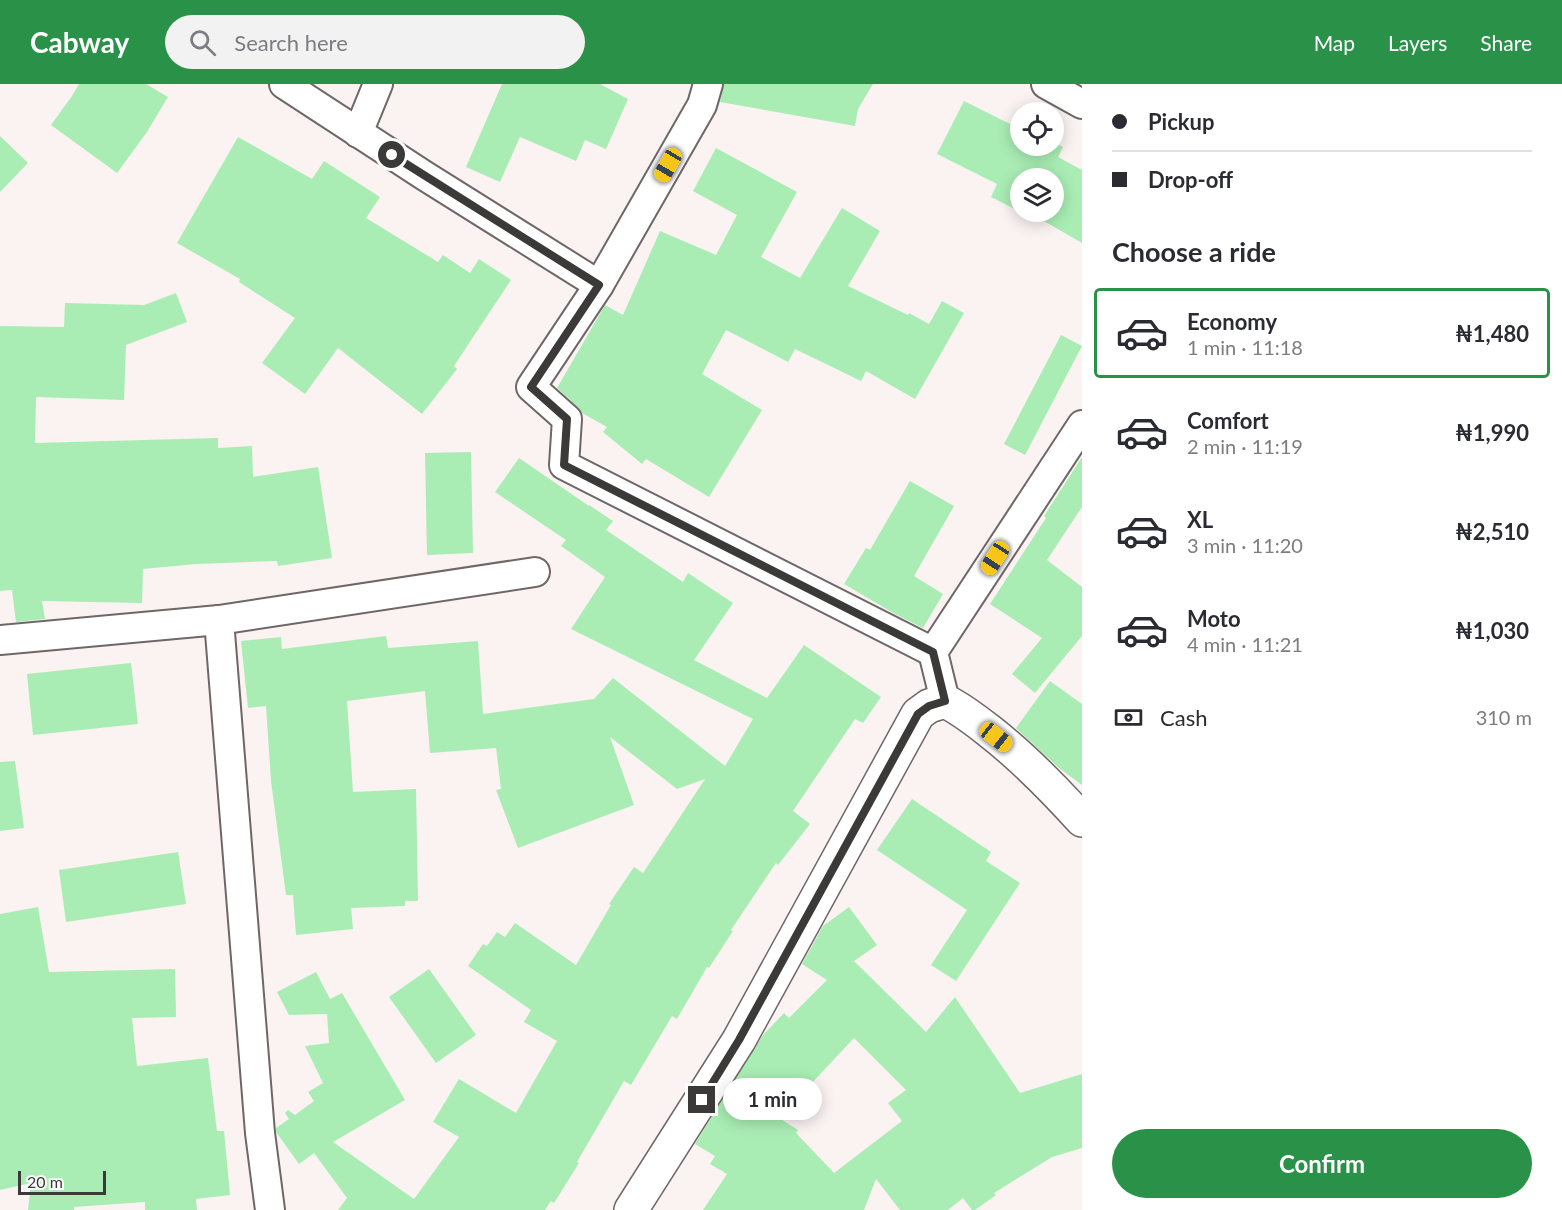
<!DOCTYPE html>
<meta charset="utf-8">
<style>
body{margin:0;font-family:Lato,sans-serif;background:#f2f2f3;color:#2b2b33;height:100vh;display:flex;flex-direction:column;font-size:22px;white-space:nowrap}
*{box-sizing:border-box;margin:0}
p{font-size:20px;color:#7c7c81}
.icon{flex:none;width:33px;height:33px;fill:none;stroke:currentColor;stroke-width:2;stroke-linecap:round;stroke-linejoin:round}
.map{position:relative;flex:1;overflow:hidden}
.sheet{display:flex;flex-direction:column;background:#fff;width:480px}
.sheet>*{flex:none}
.top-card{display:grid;align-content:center;height:132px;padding:0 30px;background:#fff}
.tools{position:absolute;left:1010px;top:18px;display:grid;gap:12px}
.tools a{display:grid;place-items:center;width:54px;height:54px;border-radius:50%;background:#fff;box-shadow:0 3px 15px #0003;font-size:30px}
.scale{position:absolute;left:18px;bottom:15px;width:88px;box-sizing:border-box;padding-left:6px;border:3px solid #3c3939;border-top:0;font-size:16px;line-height:21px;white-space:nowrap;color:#3c3939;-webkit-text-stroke:4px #fff;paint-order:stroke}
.end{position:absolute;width:27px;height:27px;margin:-14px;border:8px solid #3c3939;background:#fff;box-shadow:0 0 0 3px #fff}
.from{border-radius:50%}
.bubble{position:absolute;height:42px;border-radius:21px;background:#fff;box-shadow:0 3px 15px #0003;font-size:20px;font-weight:700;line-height:42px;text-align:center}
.car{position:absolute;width:18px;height:36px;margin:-18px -9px;border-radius:8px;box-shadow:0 0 4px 2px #0007;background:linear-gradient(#f5c518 24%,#345 0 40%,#f5c518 0 76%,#345 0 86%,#f5c518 0)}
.top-card b{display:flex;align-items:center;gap:21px;height:57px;font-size:22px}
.top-card b+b{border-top:2px solid #e1e1e2}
.top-card i{width:15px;height:15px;background:#2b2b33}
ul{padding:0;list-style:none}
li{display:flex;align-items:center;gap:18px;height:90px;margin:0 12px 9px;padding:0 18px;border:3px solid transparent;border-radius:6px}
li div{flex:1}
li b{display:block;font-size:22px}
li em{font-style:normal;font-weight:700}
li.current{border-color:#2a9148}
li>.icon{width:54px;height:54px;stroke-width:1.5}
h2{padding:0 30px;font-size:27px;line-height:72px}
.pay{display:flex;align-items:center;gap:15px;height:66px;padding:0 30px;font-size:22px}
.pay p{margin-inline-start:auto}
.button{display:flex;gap:12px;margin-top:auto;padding:12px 30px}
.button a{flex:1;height:69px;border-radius:36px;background:#2a9148;color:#fff;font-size:24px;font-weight:700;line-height:69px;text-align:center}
header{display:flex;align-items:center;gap:36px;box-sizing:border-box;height:84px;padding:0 30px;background:#2a9148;color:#fff}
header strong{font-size:28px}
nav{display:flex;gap:33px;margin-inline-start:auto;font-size:21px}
.search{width:420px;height:54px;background:#f2f2f3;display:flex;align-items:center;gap:15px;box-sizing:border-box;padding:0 21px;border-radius:33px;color:#7c7c81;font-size:22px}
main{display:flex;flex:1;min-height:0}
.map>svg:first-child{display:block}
.building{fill:#a9edb4;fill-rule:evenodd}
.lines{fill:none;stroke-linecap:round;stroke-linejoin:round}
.minor-casing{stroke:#6f6767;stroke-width:32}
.tertiary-casing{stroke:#6f6767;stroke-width:36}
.minor{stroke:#fff;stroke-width:28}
.tertiary{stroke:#fff;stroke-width:33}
.route{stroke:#3c3939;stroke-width:8}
</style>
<header>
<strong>Cabway</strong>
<div class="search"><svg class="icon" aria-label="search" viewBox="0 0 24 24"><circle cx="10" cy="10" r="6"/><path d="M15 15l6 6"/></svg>Search here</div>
<nav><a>Map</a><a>Layers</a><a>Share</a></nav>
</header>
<main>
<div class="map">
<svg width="1082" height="1126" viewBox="0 0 1082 1126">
<rect width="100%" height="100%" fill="#fbf2f2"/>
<g class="building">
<polygon points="79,0 146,0 168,13 147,48 117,89 51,41 72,12"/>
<polygon points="502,0 600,0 628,15 606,65 585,56 576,77 520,53 500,98 466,83"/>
<polygon points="724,0 873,0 858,25 855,42 720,18"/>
<path d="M964,17L1020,45V62H1053V58L1063,63L1058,73L1082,86V159L1030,129L1029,132L991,113L997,100L937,70ZM1020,94H1053V128H1020Z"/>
<polygon points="0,52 28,79 0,108"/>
<polygon points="238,53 312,95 324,77 380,113 366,134 438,178 443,171 470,189 479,175 511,196 454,282 457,285 422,330 338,264 305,310 262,279 295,234 239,198 240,195 177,159"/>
<polygon points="716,64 797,108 761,173 800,194 842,124 880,147 848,202 908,231 909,229 929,240 942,217 964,229 915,315 866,287 861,297 795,265 788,278 726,246 702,290 762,326 709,413 646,375 642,380 603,348 607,343 582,329 578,323 557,304 605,221 623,231 660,147 716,171 737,131 693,107"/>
<polygon points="176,209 187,238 126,261 124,316 36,313 35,359 218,354 218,364 252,362 253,393 318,383 332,474 278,482 277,477 196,480 143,485 142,519 42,517 45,535 16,538 12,506 0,507 0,242 64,243 65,219 144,221"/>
<polygon points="1061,251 1082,262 1025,371 1004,360"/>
<polygon points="471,368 473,469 427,471 425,369"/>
<polygon points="1082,373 1082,423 1047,476 1082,503 1082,552 1035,609 1012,590 1042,554 990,520 1046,434 1044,432"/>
<polygon points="519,374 589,422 589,421 613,437 606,446 683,498 688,489 733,519 694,576 767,614 804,561 881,613 863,639 855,635 793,727 810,740 778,781 776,779 731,846 733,847 709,884 707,883 677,935 672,932 631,1001 624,997 577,1078 579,1079 554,1119 551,1117 545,1126 338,1126 347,1114 314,1069 299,1080 276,1048 276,1044 289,1035 285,1029 288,1026 295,1031 314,1017 308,1008 323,999 305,962 329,959 327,930 289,931 277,908 316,888 330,915 342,909 405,1016 333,1058 414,1115 459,1053 433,1038 459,995 516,1029 557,957 524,938 531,926 468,882 483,860 487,862 497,848 505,853 515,839 576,881 611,821 609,820 634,783 643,789 705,695 677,705 610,653 634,721 518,764 496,706 501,705 496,664 430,669 425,607 347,617 353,708 416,705 418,817 405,817 405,822 351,824 353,845 296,851 293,811 286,811 271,697 266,622 248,624 241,557 281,553 282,565 386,552 388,564 478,557 483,630 594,615 613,594 725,682 753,635 571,545 605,493 561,462 566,456 495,408"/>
<polygon points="910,397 954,422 914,492 943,510 923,544 895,530 844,500 866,464 870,466"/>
<polygon points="131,579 138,640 33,651 27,590"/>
<polygon points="1050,597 1082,620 1082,701 1059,684 1016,644"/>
<polygon points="15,677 24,744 0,747 0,678"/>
<polygon points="912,715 991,768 986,777 1020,799 956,897 931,881 967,826 877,766"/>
<polygon points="178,768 186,820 66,838 59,786"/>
<polygon points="38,823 49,888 175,885 176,933 132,934 137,982 208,974 217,1047 224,1047 230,1111 196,1115 197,1126 145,1126 145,1118 74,1123 74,1126 28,1126 31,1099 0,1106 0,830"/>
<path d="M849,823L877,861L854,877L926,948L955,913L1020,1009L1082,990V1064L1052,1073L994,1109L996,1111L975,1126H972L963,1114L948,1126H900L876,1095L864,1126H703L727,1090L710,1080L715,1072L695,1060L763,951L784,929L789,934L827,896L802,880L823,842ZM854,954L906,1006L888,1019L902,1037L834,1089L796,1049L798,1046L779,1034Z"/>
<polygon points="429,885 476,951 436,979 389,913"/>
</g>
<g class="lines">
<defs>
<g id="minor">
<polyline points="284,0 425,92 599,201"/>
<polyline points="708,0 702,21 599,201 531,303 567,335 564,381 933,568"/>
<polyline points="1046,0 1082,20"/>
<polyline points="358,49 378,0"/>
<polyline points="219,536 260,1049 270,1126"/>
<polyline points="0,556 219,536 535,488"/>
<polyline points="945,617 933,568 1082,341"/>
</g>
<path id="tertiary" d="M631,1126L739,956L918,630L929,622L945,617C961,625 974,635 988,646C1023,673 1053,704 1082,736"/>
</defs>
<use href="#minor" class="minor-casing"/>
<use href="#tertiary" class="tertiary-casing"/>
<use href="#minor" class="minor"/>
<use href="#tertiary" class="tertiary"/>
</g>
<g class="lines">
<polyline class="route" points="392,71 599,201 531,303 567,335 564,381 933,568 945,617 929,622 918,630 739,956 702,1016"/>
</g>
</svg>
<div class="tools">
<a><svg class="icon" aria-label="locate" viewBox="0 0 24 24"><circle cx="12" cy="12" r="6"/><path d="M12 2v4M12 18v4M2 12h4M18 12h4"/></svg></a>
<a><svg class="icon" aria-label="layers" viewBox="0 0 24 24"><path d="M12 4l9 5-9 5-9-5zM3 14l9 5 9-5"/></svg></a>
</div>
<div class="scale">20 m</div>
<i class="end from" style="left:392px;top:71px"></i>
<i class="end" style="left:702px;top:1016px"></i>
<div class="bubble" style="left:723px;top:994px;width:99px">1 min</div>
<i class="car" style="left:668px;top:81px;rotate:210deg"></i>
<i class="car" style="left:995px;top:474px;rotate:213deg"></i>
<i class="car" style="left:996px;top:653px;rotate:128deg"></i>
</div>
<section class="sheet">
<div class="top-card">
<b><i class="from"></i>Pickup</b>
<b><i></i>Drop-off</b>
</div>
<h2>Choose a ride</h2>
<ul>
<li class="current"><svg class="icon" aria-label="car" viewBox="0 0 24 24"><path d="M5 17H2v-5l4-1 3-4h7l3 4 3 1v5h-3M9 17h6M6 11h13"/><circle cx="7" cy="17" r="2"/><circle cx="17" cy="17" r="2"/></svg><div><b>Economy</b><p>1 min · 11:18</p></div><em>₦1,480</em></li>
<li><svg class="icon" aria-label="car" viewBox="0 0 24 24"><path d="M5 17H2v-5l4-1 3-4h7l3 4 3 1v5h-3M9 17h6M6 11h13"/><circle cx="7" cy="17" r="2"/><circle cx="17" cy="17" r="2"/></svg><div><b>Comfort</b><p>2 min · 11:19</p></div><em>₦1,990</em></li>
<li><svg class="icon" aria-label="car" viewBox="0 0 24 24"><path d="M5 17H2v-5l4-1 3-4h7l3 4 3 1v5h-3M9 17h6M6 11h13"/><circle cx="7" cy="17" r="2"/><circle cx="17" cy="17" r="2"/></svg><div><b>XL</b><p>3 min · 11:20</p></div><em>₦2,510</em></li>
<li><svg class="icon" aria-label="car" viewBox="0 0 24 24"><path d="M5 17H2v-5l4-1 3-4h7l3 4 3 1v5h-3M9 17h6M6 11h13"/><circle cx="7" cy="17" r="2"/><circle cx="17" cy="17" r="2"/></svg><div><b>Moto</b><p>4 min · 11:21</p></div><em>₦1,030</em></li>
</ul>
<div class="pay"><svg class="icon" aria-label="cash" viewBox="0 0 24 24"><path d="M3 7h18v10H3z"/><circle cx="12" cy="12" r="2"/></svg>Cash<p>310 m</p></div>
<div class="button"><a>Confirm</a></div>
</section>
</main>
